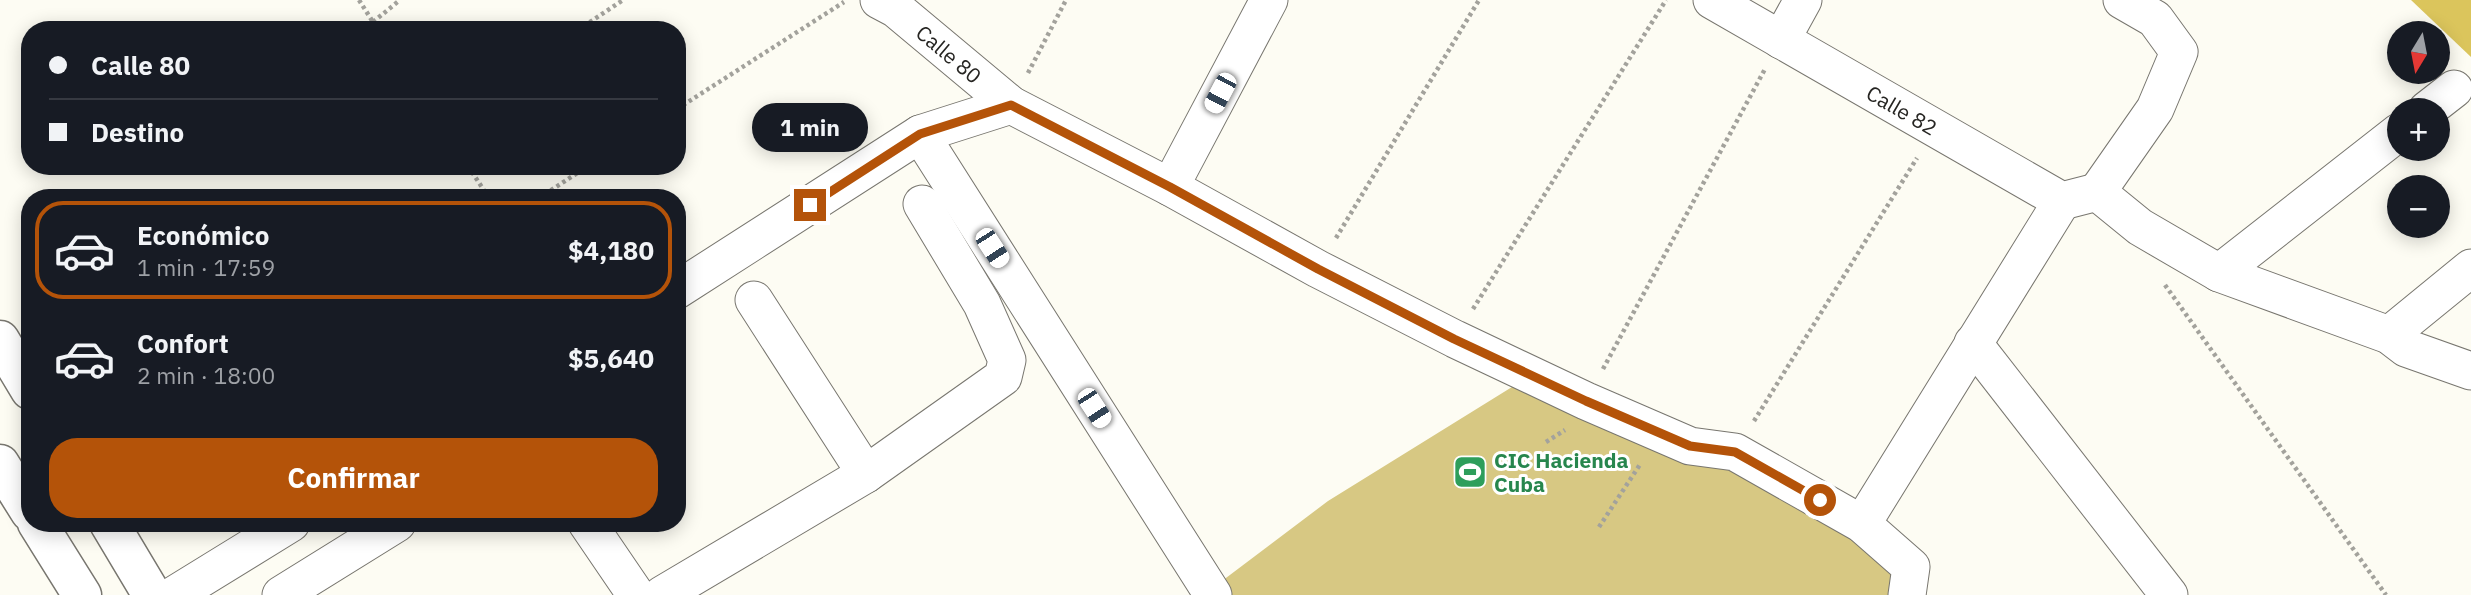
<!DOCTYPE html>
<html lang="es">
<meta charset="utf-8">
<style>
body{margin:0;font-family:"IBM Plex Sans",sans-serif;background:#242831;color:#f1f3f6;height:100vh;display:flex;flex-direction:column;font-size:26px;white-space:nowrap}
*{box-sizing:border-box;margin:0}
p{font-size:23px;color:#9ea1a6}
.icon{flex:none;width:38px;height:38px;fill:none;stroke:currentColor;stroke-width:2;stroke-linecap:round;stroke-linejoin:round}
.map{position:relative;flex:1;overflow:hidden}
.panel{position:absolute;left:21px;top:189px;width:665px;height:343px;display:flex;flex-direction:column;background:#171b24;border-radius:28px;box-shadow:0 4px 18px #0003}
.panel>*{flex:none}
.top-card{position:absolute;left:21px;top:21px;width:665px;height:154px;border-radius:28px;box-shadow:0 4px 18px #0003;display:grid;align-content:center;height:154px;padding:0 28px;background:#171b24}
.needle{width:46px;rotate:190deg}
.controls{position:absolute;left:2387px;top:21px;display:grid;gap:14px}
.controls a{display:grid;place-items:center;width:63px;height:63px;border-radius:50%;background:#171b24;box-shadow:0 4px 18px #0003;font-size:35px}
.end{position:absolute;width:32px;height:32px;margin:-16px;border:9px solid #b45309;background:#fff;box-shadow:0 0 0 4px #fff}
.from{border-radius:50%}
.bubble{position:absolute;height:49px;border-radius:24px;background:#171b24;box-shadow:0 4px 18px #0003;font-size:23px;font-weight:800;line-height:49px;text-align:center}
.car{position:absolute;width:21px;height:42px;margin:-21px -10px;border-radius:9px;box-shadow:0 0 5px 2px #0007;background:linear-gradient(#fff 24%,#345 0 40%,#fff 0 76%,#345 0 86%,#fff 0)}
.top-card b{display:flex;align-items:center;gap:24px;height:66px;font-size:26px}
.top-card b+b{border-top:2px solid #363941}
.top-card i{width:18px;height:18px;background:#f1f3f6}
ul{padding:12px 0 0;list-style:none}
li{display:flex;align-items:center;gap:21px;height:98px;margin:0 14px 10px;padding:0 14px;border:4px solid transparent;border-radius:28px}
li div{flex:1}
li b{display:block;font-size:26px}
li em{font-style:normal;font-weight:800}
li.on{border-color:#b45309}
li>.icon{width:63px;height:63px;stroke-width:1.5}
.button{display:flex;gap:14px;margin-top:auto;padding:14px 28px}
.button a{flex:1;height:80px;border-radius:28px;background:#b45309;color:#fff;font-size:28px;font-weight:800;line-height:80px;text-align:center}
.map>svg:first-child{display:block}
.green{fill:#d7c883}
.forest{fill:#dbc55c}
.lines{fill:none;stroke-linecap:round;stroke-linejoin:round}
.minor-casing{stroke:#78766f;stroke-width:39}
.major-casing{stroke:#78766f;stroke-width:41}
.path{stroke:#a3a29c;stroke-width:4.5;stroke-dasharray:3.5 3.5;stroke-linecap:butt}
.minor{stroke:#fff;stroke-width:37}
.major{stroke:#fff;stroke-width:38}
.route{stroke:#b45309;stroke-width:9}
.labels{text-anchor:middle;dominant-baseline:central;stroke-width:6;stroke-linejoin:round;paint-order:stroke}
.street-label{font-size:21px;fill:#262522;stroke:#fff}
.leisure-label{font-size:21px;font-weight:bold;fill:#27864d;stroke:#fff;text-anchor:start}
</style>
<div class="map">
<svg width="2471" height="595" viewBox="0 0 2471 595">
<rect width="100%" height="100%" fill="#fdfcf3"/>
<polygon class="green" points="1526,373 1862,524 1907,595 1213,595 1210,590 1328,501 1512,387"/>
<polygon class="forest" points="2411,0 2471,0 2471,57"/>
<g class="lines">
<defs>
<g id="minor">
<polyline points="879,0 896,9 1011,105 1170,187 1318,269 1455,339 1586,401 1690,446 1735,452 1862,524 1911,567 1907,595"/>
<polyline points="1712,0 2062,201 2097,192"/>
<polyline points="1781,40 1803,0"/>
<polyline points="2427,110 2454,89"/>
<polyline points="920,134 1213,595"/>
<polyline points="1170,187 1269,0"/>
<polyline points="2097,192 2140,227 2219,273 2389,335 2406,348 2471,371"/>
<polyline points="2097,192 2155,109 2179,52 2155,19 2122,0"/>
<polyline points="2219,273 2399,132"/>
<polyline points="677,290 920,134 1011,105"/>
<polyline points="754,300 866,474"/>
<polyline points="2389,335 2471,268"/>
<polyline points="1973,343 2169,595"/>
<polyline points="587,523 636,595"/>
<polyline points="1862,524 2062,201"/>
<polyline points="174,595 291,523"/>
<polyline points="281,595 397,523"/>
<polyline points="662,595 866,474 1003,377 1007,360 982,304 922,204"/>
</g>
<g id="major">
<polyline points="0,340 30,390"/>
<polyline points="0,464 30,512"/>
<polyline points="37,523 82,595"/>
<polyline points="109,523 152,595"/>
</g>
</defs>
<use href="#minor" class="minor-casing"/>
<use href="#major" class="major-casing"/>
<g class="path">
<polyline points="359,0 378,30"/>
<polyline points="373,22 400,0"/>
<polyline points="578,30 623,0"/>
<polyline points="1028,73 1066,0"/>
<polyline points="677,109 844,2"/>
<polyline points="468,166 489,198"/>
<polyline points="539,198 588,166"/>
<polyline points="1336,238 1479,0"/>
<polyline points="2165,285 2386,595"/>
<polyline points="1473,309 1666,0"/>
<polyline points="1603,369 1765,69"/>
<polyline points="1754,421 1917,158"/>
<polyline points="1546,442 1565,430"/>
<polyline points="1599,527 1641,463"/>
</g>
<use href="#minor" class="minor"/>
<use href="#major" class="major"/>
</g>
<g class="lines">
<polyline class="route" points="810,205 920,134 1011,105 1170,187 1318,269 1454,339 1586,401 1690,446 1735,452 1820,500"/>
</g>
<defs>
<symbol id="stadium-square" viewBox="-11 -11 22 22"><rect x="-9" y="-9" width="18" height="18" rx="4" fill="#2e9e5b" stroke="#fff"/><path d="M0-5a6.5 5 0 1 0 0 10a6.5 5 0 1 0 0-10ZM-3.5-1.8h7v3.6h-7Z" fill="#fff"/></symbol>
</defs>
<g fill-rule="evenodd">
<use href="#stadium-square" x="1451" y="453" width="38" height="38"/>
</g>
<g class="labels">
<g class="street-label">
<text transform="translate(949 54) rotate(40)">Calle 80</text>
<text transform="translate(1902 110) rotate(30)">Calle 82</text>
</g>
<g class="leisure-label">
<text x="1494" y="460">CIC Hacienda<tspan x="1494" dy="24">Cuba</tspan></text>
</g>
</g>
</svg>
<div class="controls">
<a><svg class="needle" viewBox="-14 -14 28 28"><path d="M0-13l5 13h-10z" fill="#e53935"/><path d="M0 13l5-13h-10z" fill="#9ea1a6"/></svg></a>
<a>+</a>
<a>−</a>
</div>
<i class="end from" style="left:1820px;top:500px"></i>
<i class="end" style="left:810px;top:205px"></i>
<div class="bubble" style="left:752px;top:103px;width:116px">1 min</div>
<i class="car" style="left:1220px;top:93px;rotate:208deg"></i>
<i class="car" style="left:992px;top:248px;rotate:147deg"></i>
<i class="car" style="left:1094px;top:408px;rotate:147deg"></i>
<div class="top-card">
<b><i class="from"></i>Calle 80</b>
<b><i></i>Destino</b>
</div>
<section class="panel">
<ul>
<li class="on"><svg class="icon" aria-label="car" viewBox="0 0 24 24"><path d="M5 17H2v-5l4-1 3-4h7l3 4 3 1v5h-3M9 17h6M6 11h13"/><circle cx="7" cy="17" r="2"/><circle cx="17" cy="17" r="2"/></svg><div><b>Económico</b><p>1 min · 17:59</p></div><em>$4,180</em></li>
<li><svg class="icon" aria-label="car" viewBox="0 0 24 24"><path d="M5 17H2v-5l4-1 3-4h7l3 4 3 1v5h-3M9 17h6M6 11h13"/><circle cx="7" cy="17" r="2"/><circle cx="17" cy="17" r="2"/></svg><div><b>Confort</b><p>2 min · 18:00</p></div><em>$5,640</em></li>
</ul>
<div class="button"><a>Confirmar</a></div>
</section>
</div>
